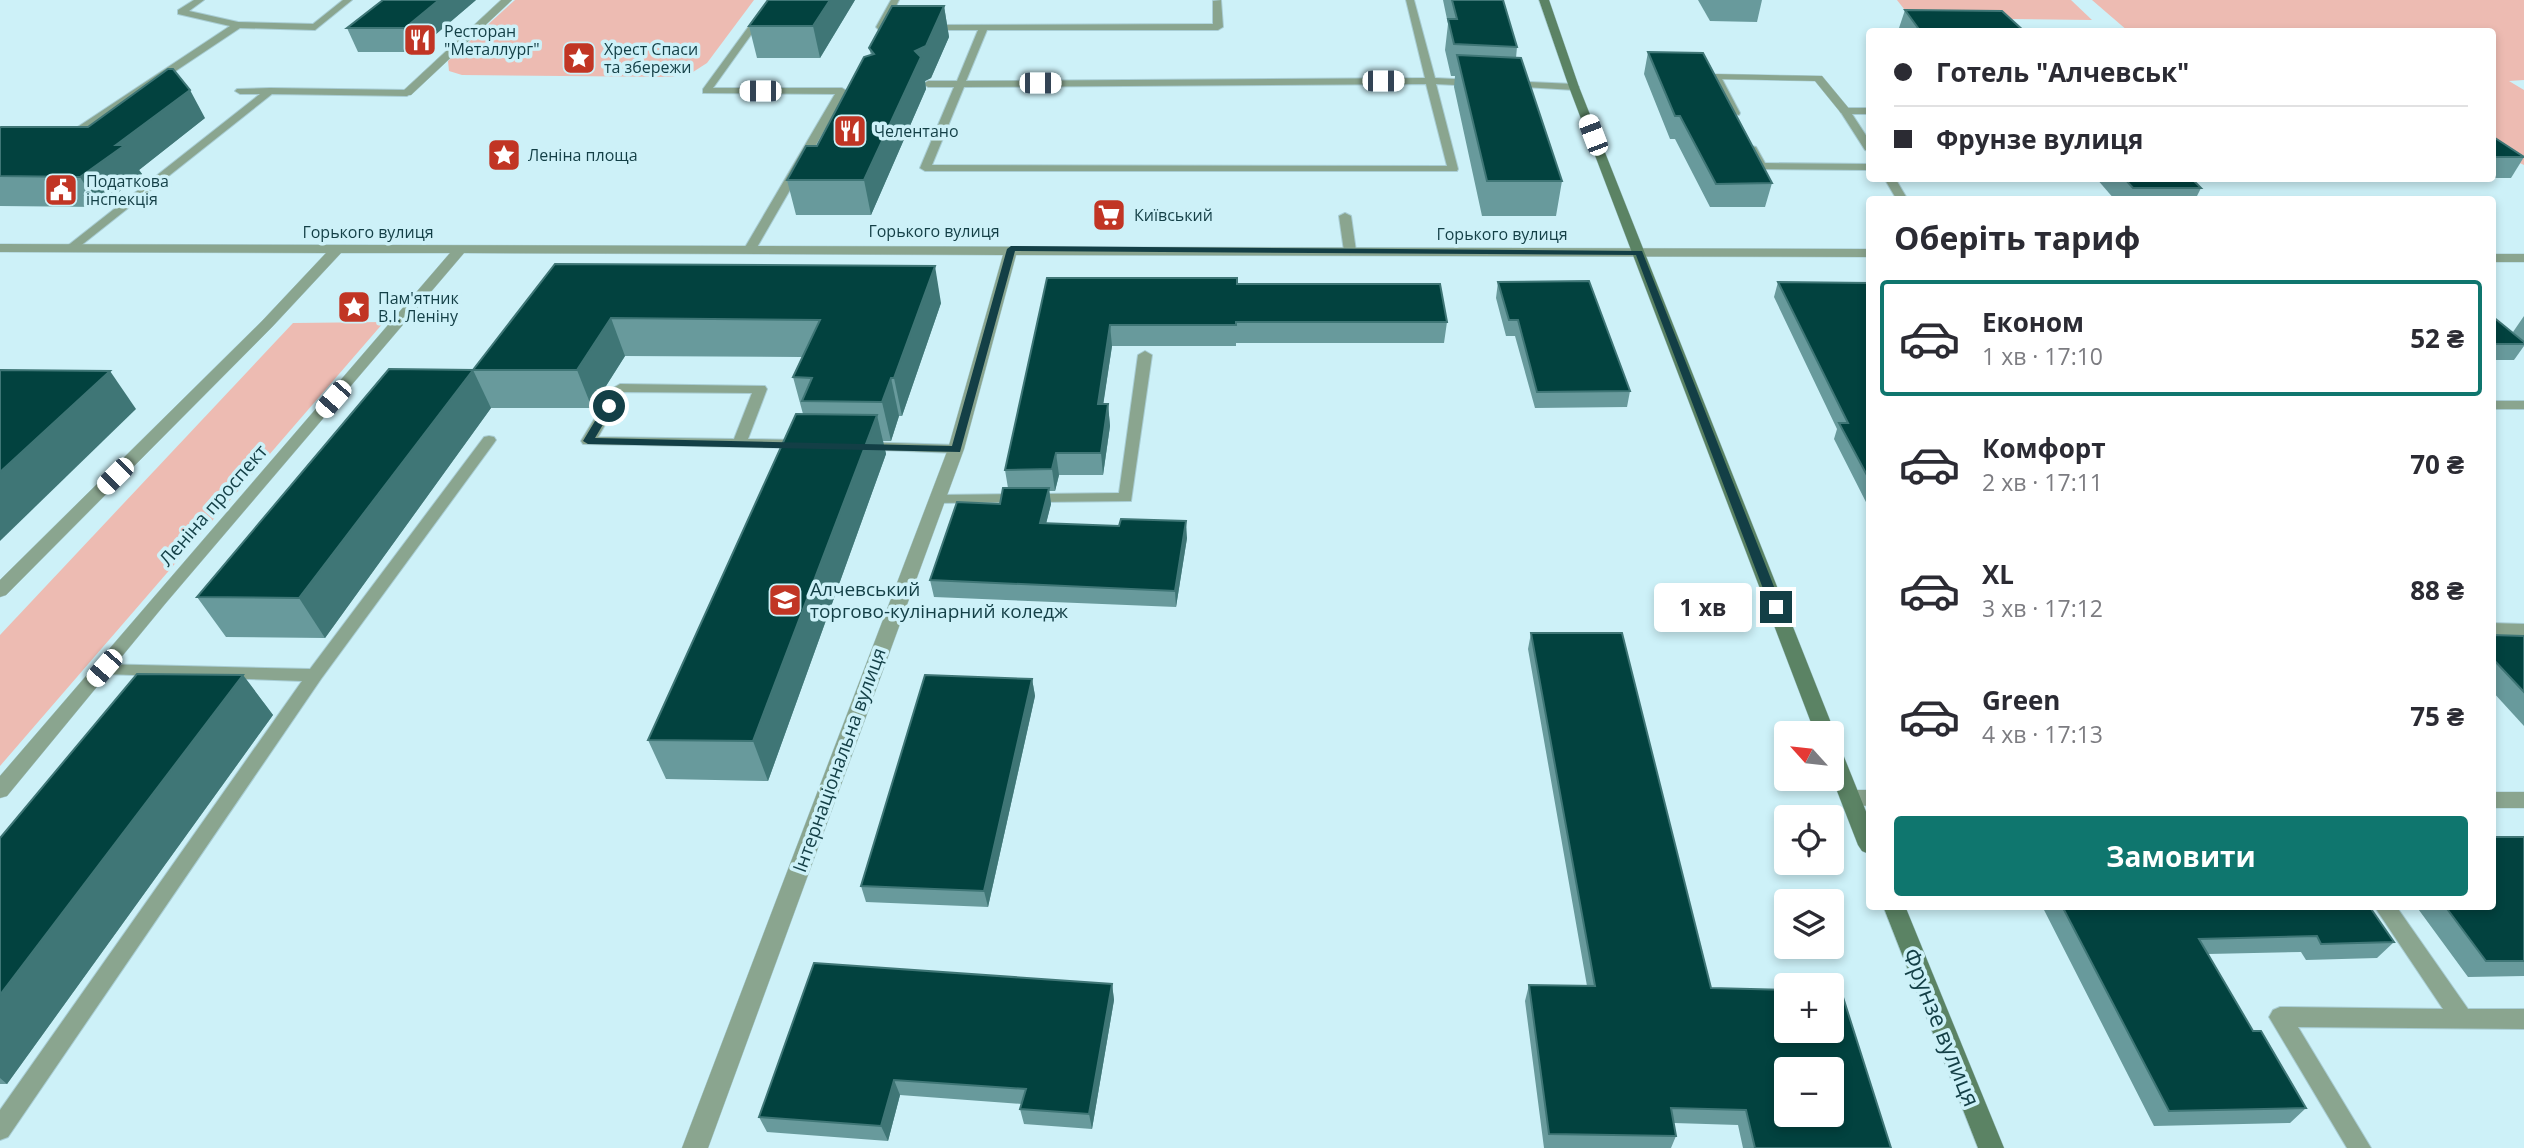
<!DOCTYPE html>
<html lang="uk">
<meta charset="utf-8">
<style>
body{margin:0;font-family:"Open Sans",sans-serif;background:#f7f7f7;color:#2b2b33;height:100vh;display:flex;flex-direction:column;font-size:26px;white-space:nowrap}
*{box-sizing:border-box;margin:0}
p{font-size:23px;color:#7c7c81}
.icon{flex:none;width:38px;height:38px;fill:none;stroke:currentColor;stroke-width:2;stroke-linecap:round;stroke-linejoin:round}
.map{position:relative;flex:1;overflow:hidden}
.drawer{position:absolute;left:1866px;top:196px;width:630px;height:714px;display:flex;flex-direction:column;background:#fff;border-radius:7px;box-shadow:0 4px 10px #0003}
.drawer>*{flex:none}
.top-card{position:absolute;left:1866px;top:28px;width:630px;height:154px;border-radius:7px;box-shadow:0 4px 10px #0003;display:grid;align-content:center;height:154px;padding:0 28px;background:#fff}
.needle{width:46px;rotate:297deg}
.tools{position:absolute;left:1774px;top:721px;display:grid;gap:14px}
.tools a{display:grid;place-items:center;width:70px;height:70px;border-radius:7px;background:#fff;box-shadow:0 4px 10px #0003;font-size:35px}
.end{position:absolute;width:32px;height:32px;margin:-16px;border:9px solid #133f46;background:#fff;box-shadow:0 0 0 4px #fff}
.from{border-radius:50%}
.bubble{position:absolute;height:49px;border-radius:7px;background:#fff;box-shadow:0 4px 10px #0003;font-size:23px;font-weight:700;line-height:49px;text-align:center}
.car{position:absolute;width:21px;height:42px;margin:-21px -10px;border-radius:9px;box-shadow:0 0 5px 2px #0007;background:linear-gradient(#fff 24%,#345 0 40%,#fff 0 76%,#345 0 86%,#fff 0)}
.top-card b{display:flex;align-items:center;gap:24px;height:66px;font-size:26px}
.top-card b+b{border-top:2px solid #e1e1e2}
.top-card i{width:18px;height:18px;background:#2b2b33}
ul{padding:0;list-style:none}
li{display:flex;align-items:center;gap:21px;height:116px;margin:0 14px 10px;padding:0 14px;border:4px solid transparent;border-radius:7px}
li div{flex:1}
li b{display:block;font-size:26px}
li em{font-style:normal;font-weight:700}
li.active{border-color:#0f766e}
li>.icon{width:63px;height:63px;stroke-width:1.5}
h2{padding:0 28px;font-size:32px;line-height:84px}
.cta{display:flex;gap:14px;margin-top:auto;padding:14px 28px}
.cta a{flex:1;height:80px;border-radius:7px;background:#0f766e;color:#fff;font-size:28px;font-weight:700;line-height:80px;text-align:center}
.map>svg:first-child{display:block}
.green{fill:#edbbb2}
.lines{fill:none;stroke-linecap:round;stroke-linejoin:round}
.lane-casing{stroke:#a8cdd4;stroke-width:2}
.street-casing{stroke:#a8cdd4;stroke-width:1}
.secondary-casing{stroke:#a8cdd4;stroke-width:1}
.lane{fill:#8aa58f;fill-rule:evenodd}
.street{fill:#8aa58f;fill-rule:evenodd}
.secondary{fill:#5b8364;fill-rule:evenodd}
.wall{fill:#689a9c}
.shaded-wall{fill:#3f7676}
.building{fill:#02423f;stroke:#3f7676;stroke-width:2;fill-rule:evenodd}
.route{fill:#133f46}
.labels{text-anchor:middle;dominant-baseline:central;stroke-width:7;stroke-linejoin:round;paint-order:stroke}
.far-poi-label{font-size:16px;fill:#133f46;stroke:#cdf1f8;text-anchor:start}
.far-street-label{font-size:16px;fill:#133f46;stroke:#cdf1f8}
.street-label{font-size:19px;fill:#133f46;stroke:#cdf1f8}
.poi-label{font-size:19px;fill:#133f46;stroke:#cdf1f8;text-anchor:start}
.near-street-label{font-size:23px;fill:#133f46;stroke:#cdf1f8}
</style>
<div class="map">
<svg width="2524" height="1148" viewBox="0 0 2524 1148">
<rect width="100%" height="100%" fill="#cdf1f8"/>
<g class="green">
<polygon points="515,0 754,0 707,63 693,72 671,77 462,75 449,71 448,61"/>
<polygon points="1897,0 2071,0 2092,20 1911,18"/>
<polygon points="2092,0 2524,0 2524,80 2509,81 2524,90 2524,165 2492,150 2492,32 2128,31"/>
<polygon points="384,322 0,766 0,635 293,323"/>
</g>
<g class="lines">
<defs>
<g id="lane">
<polygon points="194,0 204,0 189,11 238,22 313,24 343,0 352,0 315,30 240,28 72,140 64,140 64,136 230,26 178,14 178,10"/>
<polygon points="768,0 776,0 713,88 842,88 847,91 756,249 750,253 744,249 835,94 703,93 703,89"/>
<polygon points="891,0 899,0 887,24 893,27 888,30 878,29 876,27"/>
<path d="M1221,0L1223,27L1218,30H987L966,81L1425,78L1406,0H1414L1435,78L1474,80L1479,83L1474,86L1436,84L1458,169L1457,171H925L920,168L954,87H928L923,84L928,81H957L978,30H927L924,29V25L1213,24V1ZM1426,84L1447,166L932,165L964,87Z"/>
<polygon points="1713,75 1721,77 1740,113 1739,115 1730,113 1711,77"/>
<polygon points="1510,81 1574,84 1579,87 1574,90 1507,86 1507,82"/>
<polygon points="270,88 407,90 412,93 407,96 272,94 74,251 66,251 66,247 260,94 240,94 235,91 237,89"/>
<polygon points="1845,108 1869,108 1869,114 1852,114 1869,140 1869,151 1865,150 1840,111"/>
<polygon points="1752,146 1756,147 1765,163 1869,164 1869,170 1761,169 1757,168 1747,149"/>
<polygon points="1884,178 1895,178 1908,200 1897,200"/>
<polygon points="1345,213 1351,216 1356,251 1350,255 1344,251 1339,216"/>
<polygon points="1145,351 1152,355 1131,501 932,503 930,500 937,495 1119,493 1138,355"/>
<path d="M620,384L765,386L767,389L748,439L801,440L808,444L801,448L583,444L581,441L613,388ZM624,392L752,393L734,439L598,437Z"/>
<rect x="2492" y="401" width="32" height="8"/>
<polygon points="489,436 494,437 496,440 494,443 321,679 8,1137 0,1140 0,1110 302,681 104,674 98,672 96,668 98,664 310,669 484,437"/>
<polygon points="862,442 956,445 963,449 956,453 857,449 855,446"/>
<polygon points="2492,623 2524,624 2524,636 2492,635"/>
<polygon points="2374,906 2396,906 2468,1009 2524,1009 2524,1029 2298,1027 2371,1148 2347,1148 2269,1017 2273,1010 2280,1007 2443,1009"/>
</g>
<g id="street">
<polygon points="501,0 512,0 411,95 403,95 403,91"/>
<polygon points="1716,74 1822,76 1851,111 1841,113 1815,81 1712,79 1712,75"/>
<polygon points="0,244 1869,249 1869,257 1016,255 964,449 708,1148 682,1148 948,449 1003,255 464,253 165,604 7,796 0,798 0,776 450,253 341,253 273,326 6,595 0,597 0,580 263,320 326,253 0,252"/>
<rect x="2492" y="254" width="32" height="8"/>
<polygon points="1850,790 1869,790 1869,806 1843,804 1840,798 1843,792"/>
<rect x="2492" y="792" width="32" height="16"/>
</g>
<g id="secondary">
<polygon points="1539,0 1549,0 1579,87 1835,733 1832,738 1832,733 1815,733 1569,87"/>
<polygon points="1832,744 1839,747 1842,752 1869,819 1869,854 1862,851 1858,845 1832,778"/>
<polygon points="1883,906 1905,906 2004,1148 1978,1148"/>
</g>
</defs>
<use href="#lane" class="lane-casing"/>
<use href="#street" class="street-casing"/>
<use href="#secondary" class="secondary-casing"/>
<use href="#lane" class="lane"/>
<use href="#street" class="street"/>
<use href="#secondary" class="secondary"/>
</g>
<g class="wall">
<polygon points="476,0 415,52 358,52 347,28"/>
<polygon points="855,0 820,58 757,58 749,26"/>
<polygon points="1443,0 1503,0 1517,47 1516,58 1562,181 1556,216 1482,216 1454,87 1455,76 1451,76 1445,50 1448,24"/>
<polygon points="1698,0 1762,0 1757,22 1710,21"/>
<polygon points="944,6 949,37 931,78 925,81 926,89 871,215 796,215 787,180 817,146 871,55 869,48"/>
<polygon points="1905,10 2025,32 1902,32 1899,28"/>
<polygon points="1648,52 1772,183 1765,207 1710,207 1675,139 1670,139 1644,74"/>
<polygon points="205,118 139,170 142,174 99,207 0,206 0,128 88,127"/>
<polygon points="2492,136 2524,157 2511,178 2492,178"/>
<polygon points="2096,178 2191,178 2201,188 2195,200 2115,200"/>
<polygon points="555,264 941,303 902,416 899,416 891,441 883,441 886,454 768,781 666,779 648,740 803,414 793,377 803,357 625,356 592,408 491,408 325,638 226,637 197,597 473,370"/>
<polygon points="1047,278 1237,284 1447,322 1444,343 1236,343 1236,346 1112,346 1103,404 1108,404 1110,426 1103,475 1059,475 1055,491 1049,491 1051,504 1046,523 1187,538 1176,607 934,597 930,580 1000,504 1008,488 1005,470"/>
<polygon points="1498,282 1630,391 1627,407 1535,408 1515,336 1506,336 1496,298"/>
<polygon points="1778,282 1869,283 1869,508 1834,439 1837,429 1774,297"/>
<polygon points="2492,316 2524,342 2524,346 2514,360 2492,360"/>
<polygon points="2524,316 2524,342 2513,332"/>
<polygon points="1531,633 1711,988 1891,1148 1743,1148 1738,1125 1674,1123 1676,1136 1671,1148 1544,1148 1525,1001 1529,985 1587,986 1528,649"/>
<polygon points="2492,635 2524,636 2524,726 2492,691"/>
<polygon points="243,675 273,715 7,1084 0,1084 0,838"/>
<polygon points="1032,679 1035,696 988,907 866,902 861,886"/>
<polygon points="2524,837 2524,976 2468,977 2416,906 2492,906"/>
<polygon points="2042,906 2369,906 2394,942 2377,958 2306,960 2301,952 2208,954 2253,1031 2306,1108 2290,1123 2154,1126"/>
<polygon points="1112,984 1114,1000 1092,1129 1024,1124 1020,1109 1022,1104 900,1095 888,1141 767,1132 759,1117"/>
</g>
<g class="shaded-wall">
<polygon points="439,0 476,0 415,52 405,28"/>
<polygon points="830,0 855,0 820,58 813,26"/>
<polygon points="944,6 949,37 931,78 925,81 926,89 871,215 864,180 915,51"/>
<polygon points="190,90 205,118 139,170 142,174 99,207 80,177 116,145"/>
<polygon points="935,266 941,303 902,416 894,378"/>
<polygon points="611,318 625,356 592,408 577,370"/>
<polygon points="1110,325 1112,346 1100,426 1098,404"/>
<polygon points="473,370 491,408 325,638 299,598"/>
<polygon points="110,371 136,409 0,541 0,472"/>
<polygon points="891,378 899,416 891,441 882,402"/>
<polygon points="1108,404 1110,426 1103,475 1101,453"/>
<polygon points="877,415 886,454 768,781 753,741"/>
<polygon points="1056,453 1059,475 1055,491 1052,469"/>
<polygon points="1049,488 1051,504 1042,540 1040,523"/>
<polygon points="1186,521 1187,538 1176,607 1175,591"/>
<polygon points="243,675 273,715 7,1084 0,1078 0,995"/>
<polygon points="1032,679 1035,696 988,907 984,891"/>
<polygon points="1112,984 1114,1000 1092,1129 1089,1114"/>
<polygon points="894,1080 900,1095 888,1141 881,1126"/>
</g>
<g class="building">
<polygon points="383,0 439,0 405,28 347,28"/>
<polygon points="768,0 830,0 813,26 749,26"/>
<polygon points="1452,0 1503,0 1517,47 1454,44 1448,19 1457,19"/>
<polygon points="892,6 944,6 926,46 915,51 921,57 864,180 787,180 806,146 817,146 864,57 874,54 869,48"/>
<polygon points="1905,10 2002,11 2025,32 1921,32"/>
<polygon points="1648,52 1703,53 1772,183 1716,184 1680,116 1675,116"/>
<polygon points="1457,55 1521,58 1562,181 1487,181"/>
<polygon points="168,69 173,69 190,90 116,145 125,145 80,177 0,176 0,128 1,127 88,127"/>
<polygon points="2492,136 2524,157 2492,157"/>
<polygon points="2124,178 2191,178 2201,188 2133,188"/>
<polygon points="555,264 935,266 894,378 891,378 882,402 802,401 812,378 793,377 820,320 611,318 577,370 473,370"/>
<polygon points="1047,278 1237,278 1237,284 1440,284 1447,322 1236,322 1236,325 1110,325 1098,404 1108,404 1101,453 1056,453 1052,469 1005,470"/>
<polygon points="1589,281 1630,391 1537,392 1518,320 1509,320 1498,282"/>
<polygon points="1778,282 1869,283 1869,479 1839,423 1848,423"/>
<polygon points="2492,316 2524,342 2524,344 2492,344"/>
<polygon points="389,369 473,370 299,598 197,597"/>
<polygon points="0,370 110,371 0,472"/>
<polygon points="796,414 877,415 753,741 648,740"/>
<polygon points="1003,488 1049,488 1040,523 1119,526 1121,519 1186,521 1175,591 930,580 957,502 1000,504"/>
<path d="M1531,633H1622L1711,988L1787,990V1031H1832V990L1841,991L1891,1148H1755L1746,1110L1671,1108L1676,1136L1549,1134L1529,985L1595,986ZM1787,1069H1832V1115H1787Z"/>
<polygon points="2492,635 2524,636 2524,692 2492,658"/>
<polygon points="137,674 243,675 0,995 0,838"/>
<polygon points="925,675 1032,679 984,891 861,886"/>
<polygon points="2492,837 2524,837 2524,961 2486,961 2445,906 2492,906"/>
<polygon points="2062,906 2369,906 2394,942 2321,944 2317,936 2199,939 2253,1031 2261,1031 2306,1108 2169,1111"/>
<polygon points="814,963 1112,984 1089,1114 1020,1109 1026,1089 894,1080 881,1126 759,1117"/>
</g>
<polygon class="route" points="1011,246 1642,251 1782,607 1776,611 1770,607 1636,255 1015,251 960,452 588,444 583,441 604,406 609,403 614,406 595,438 952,446 1007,249"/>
<defs>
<symbol id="restaurant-square" viewBox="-11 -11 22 22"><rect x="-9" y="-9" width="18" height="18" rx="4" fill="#c13524" stroke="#cdf1f8"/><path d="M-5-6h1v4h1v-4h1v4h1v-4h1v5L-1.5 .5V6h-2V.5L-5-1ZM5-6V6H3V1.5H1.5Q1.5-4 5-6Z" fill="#fff"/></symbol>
<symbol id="sight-square" viewBox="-11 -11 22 22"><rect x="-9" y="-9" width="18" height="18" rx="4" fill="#c13524" stroke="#cdf1f8"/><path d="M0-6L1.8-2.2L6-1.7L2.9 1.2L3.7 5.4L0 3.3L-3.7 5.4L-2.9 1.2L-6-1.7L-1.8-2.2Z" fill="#fff"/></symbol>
<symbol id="civic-square" viewBox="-11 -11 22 22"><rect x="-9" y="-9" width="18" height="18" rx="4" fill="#c13524" stroke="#cdf1f8"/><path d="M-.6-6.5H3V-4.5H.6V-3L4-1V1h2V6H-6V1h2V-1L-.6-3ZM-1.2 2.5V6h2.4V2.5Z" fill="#fff"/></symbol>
<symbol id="supermarket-square" viewBox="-11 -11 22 22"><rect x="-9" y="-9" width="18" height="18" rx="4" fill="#c13524" stroke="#cdf1f8"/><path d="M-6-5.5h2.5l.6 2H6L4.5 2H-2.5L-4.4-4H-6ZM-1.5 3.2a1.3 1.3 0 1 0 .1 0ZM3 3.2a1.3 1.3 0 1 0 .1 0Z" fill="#fff"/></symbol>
<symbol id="university-square" viewBox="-11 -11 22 22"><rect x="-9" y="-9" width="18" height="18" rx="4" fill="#c13524" stroke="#cdf1f8"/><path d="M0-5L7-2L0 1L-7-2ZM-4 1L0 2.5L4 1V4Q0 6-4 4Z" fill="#fff"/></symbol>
</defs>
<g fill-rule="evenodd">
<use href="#restaurant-square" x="401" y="21" width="38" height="38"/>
<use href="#sight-square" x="560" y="39" width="38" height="38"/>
<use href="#restaurant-square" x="831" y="112" width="38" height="38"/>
<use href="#sight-square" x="485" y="136" width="38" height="38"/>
<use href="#civic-square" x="42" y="171" width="38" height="38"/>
<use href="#supermarket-square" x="1090" y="196" width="38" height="38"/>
<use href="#sight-square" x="335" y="288" width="38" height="38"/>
<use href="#university-square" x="766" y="581" width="38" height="38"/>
</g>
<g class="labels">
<g class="far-poi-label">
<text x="444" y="31">Ресторан<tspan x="444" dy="18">"Металлург"</tspan></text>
<text x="604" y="49">Хрест Спаси<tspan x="604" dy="18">та збережи</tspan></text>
<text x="874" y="131">Челентано</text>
<text x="528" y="155">Леніна площа</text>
<text x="86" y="181">Податкова<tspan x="86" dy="18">інспекція</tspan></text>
<text x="1134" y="215">Київський</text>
<text x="378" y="298">Пам'ятник<tspan x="378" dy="18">В.I. Ленiну</tspan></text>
</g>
<g class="far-street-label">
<text x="934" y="231">Горького вулиця</text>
<text x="368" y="232">Горького вулиця</text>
<text x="1502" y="234">Горького вулиця</text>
</g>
<g class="street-label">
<text transform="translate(213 505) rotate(-49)">Леніна проспект</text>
<text transform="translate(839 760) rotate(-70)">Інтернаціональна вулиця</text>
</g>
<g class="poi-label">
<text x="810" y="589">Алчевський<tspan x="810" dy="22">торгово-кулінарний коледж</tspan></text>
</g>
<g class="near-street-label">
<text transform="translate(1942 1027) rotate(68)">Фрунзе вулиця</text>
</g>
</g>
</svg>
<div class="tools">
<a><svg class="needle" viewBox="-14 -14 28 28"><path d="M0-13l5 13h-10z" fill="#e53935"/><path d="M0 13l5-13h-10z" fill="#7c7c81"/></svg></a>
<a><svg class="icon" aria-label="locate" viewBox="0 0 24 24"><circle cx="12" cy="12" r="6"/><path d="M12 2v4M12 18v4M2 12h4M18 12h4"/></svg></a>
<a><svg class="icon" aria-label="layers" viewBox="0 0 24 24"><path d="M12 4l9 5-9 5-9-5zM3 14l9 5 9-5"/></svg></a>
<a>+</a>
<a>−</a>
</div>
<i class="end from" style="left:609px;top:406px"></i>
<i class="end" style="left:1776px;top:607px"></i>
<div class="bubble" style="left:1654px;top:583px;width:98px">1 хв</div>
<i class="car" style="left:1383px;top:81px;rotate:90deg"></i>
<i class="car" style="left:1040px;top:83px;rotate:90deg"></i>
<i class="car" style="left:760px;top:91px;rotate:270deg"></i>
<i class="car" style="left:1593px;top:135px;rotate:339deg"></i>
<i class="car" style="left:333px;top:399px;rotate:221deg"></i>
<i class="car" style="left:115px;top:476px;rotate:225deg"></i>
<i class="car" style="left:104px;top:668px;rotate:221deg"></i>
<div class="top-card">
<b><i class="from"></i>Готель &quot;Алчевськ&quot;</b>
<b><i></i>Фрунзе вулиця</b>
</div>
<section class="drawer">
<h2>Оберіть тариф</h2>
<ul>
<li class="active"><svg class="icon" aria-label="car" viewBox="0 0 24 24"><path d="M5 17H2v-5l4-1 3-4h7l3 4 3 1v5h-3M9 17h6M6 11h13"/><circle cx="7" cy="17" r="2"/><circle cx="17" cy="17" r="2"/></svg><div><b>Економ</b><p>1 хв · 17:10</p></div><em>52 ₴</em></li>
<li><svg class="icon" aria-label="car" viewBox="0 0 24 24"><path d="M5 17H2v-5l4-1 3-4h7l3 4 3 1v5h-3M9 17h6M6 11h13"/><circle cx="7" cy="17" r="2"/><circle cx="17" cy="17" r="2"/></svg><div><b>Комфорт</b><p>2 хв · 17:11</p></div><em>70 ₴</em></li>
<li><svg class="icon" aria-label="car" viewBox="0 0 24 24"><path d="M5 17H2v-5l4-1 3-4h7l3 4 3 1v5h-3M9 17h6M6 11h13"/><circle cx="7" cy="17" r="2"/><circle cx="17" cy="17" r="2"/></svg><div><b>XL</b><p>3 хв · 17:12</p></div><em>88 ₴</em></li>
<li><svg class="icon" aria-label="car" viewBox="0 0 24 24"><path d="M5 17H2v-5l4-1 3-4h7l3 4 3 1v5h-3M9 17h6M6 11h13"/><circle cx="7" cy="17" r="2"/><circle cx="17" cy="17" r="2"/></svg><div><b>Green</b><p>4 хв · 17:13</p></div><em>75 ₴</em></li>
</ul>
<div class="cta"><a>Замовити</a></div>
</section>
</div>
